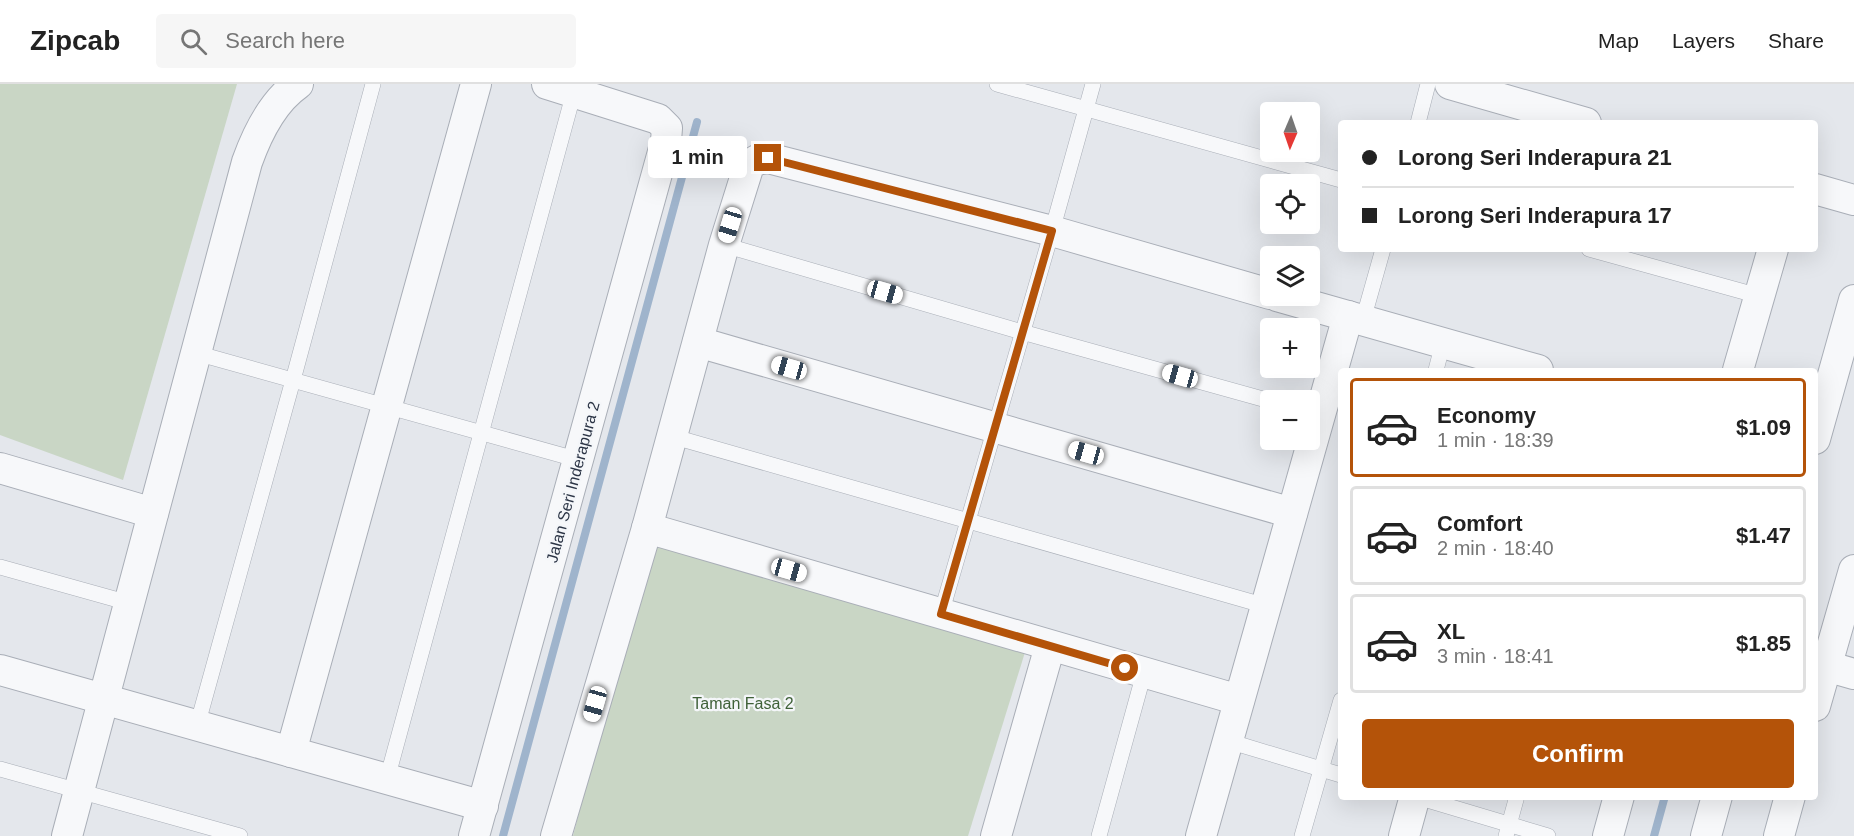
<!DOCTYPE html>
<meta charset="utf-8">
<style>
body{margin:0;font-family:Helvetica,sans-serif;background:#f6f6f6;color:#222;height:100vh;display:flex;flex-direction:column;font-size:22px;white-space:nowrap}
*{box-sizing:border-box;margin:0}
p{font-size:20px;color:#767676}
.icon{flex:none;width:33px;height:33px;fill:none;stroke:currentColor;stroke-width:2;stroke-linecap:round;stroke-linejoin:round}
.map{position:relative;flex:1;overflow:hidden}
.details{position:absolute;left:1338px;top:284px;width:480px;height:432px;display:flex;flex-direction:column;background:#fff;border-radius:6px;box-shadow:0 6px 24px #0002}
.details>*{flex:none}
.hud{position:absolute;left:1338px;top:36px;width:480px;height:132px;border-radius:6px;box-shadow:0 6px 24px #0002;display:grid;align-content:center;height:132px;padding:0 24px;background:#fff}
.needle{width:39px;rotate:182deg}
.fabs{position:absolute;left:1260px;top:18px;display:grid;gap:12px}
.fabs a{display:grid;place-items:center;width:60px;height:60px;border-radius:6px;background:#fff;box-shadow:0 6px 24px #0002;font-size:30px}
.end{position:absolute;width:27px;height:27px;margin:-14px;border:8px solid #b45309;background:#fff;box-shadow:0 0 0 3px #fff}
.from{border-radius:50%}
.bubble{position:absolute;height:42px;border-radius:6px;background:#fff;box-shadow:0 6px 24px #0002;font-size:20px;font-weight:600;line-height:42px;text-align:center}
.car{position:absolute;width:18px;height:36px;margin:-18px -9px;border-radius:8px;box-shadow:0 0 4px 2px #0007;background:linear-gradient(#fff 24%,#345 0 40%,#fff 0 76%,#345 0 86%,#fff 0)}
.hud b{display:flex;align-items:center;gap:21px;height:57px;font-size:22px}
.hud b+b{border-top:2px solid #e0e0e0}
.hud i{width:15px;height:15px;background:#222}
ul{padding:10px 0 0;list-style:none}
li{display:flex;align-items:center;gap:18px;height:99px;margin:0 12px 9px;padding:0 12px;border:3px solid #e0e0e0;border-radius:6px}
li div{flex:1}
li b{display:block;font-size:22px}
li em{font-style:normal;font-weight:600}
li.selected{border-color:#b45309}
li>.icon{width:54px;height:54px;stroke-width:1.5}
.cta{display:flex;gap:12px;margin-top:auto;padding:12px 24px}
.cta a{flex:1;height:69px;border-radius:6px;background:#b45309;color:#fff;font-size:24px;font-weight:600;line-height:69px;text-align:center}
header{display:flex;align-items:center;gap:36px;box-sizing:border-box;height:84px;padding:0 30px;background:#fff;border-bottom:2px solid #e0e0e0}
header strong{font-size:28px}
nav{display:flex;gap:33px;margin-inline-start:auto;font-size:21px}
.search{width:420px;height:54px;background:#f6f6f6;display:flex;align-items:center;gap:15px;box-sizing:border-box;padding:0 21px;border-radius:6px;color:#767676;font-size:22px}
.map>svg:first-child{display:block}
.green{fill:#c9d6c5}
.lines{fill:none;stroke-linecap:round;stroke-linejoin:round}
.stream{stroke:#9fb4cc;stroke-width:8}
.lane-casing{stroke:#a9aeb7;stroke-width:16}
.street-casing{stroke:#a9aeb7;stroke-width:32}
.lane{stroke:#f7f8fa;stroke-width:15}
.street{stroke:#f7f8fa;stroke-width:30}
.route{stroke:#b45309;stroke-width:8}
.labels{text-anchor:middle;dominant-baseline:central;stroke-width:4.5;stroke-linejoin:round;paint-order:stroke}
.street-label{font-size:16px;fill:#2b3445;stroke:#f4f6f9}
.park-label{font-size:16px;fill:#3f6138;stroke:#f4f6f9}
</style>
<header>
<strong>Zipcab</strong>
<div class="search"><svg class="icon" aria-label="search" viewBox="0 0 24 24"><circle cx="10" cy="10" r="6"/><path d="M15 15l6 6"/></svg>Search here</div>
<nav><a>Map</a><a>Layers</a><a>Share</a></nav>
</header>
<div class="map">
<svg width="1854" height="752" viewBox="0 0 1854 752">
<rect width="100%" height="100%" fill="#e4e7ec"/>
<g class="green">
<polygon points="0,0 237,0 123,396 0,351"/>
<polygon points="649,453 1026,565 968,752 573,752"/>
</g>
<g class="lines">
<g class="stream">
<polyline points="503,752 697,38"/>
<polyline points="1654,752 1665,712"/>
</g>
<defs>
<g id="lane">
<polyline points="997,0 1341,96"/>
<polyline points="1418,39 1428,0"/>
<polyline points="724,161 1022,248 1270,317"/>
<polyline points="1589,165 1759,212"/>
<polyline points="1363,236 1383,165"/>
<polyline points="196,269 579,376"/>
<polyline points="1436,286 1443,259"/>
<polyline points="671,352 1266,522"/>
<polyline points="0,483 129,519"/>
<polyline points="941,530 1052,147 1093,0"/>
<polyline points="197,642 293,296 373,0"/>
<polyline points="1228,657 1341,691"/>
<polyline points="0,685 240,752"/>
<polyline points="387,695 574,8"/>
<polyline points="1414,712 1548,752"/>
<polyline points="1099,752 1144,589"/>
<polyline points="1302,752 1341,616"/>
<polyline points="1506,752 1517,712"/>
</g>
<g id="street">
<polyline points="1450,0 1586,39"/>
<polyline points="1815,105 1854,116"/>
<polyline points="1277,212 1538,286"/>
<polyline points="698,258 1292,429"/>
<polyline points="1738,286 1773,165"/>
<polyline points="1815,355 1854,216"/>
<polyline points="0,384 153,429"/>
<polyline points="647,444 1239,616"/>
<polyline points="1826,582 1854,590"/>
<polyline points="0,586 483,722"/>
<polyline points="1815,622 1854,486"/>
<polyline points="291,668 476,0"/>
<path d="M67,752L247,78C257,50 272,18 298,0"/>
<polyline points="474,752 666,57 667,44 658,35 547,0"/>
<polyline points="556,752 647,444 724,161 749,81 757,76 768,74 1052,147 1270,210"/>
<polyline points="996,752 1050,562"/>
<polyline points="1201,752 1348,232"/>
<polyline points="1404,752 1415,712"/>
<polyline points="1608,752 1619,712"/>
<polyline points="1706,752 1717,712"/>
<polyline points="1779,752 1790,712"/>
</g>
</defs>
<use href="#lane" class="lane-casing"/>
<use href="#street" class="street-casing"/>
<use href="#lane" class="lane"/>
<use href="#street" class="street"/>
</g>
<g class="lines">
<polyline class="route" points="768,74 1052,147 941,530 1125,584"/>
</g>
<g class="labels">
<g class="street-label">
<text transform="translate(573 398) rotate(-75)">Jalan Seri Inderapura 2</text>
</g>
<g class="park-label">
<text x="743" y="619">Taman Fasa 2</text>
</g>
</g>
</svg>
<div class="fabs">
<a><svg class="needle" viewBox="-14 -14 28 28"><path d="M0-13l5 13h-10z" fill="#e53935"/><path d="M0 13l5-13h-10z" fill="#767676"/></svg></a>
<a><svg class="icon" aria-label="locate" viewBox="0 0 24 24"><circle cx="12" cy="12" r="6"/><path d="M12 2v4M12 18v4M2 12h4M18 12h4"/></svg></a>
<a><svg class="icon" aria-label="layers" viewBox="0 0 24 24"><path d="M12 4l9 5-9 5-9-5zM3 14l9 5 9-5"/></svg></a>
<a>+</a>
<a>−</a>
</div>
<i class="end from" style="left:1125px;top:584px"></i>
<i class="end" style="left:768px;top:74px"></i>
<div class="bubble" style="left:648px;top:52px;width:99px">1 min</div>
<i class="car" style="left:730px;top:141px;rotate:197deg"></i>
<i class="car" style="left:885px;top:208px;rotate:106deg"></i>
<i class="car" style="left:789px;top:284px;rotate:286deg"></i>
<i class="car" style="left:1180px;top:292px;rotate:286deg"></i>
<i class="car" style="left:1086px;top:369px;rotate:286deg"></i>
<i class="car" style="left:789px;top:486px;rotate:106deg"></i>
<i class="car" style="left:595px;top:620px;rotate:196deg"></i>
<div class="hud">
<b><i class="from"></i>Lorong Seri Inderapura 21</b>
<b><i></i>Lorong Seri Inderapura 17</b>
</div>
<section class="details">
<ul>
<li class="selected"><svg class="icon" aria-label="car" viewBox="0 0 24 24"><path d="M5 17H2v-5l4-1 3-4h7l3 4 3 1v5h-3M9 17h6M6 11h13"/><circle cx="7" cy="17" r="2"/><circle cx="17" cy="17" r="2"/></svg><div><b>Economy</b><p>1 min · 18:39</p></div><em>$1.09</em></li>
<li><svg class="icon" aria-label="car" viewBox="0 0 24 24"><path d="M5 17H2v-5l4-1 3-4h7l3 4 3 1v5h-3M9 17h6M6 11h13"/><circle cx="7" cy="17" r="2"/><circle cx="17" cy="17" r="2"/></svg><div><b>Comfort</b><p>2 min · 18:40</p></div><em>$1.47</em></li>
<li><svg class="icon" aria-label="car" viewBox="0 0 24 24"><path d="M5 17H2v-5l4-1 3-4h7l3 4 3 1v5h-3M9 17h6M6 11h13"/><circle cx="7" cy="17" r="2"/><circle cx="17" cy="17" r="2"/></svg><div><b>XL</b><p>3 min · 18:41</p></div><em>$1.85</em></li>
</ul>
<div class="cta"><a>Confirm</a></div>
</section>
</div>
